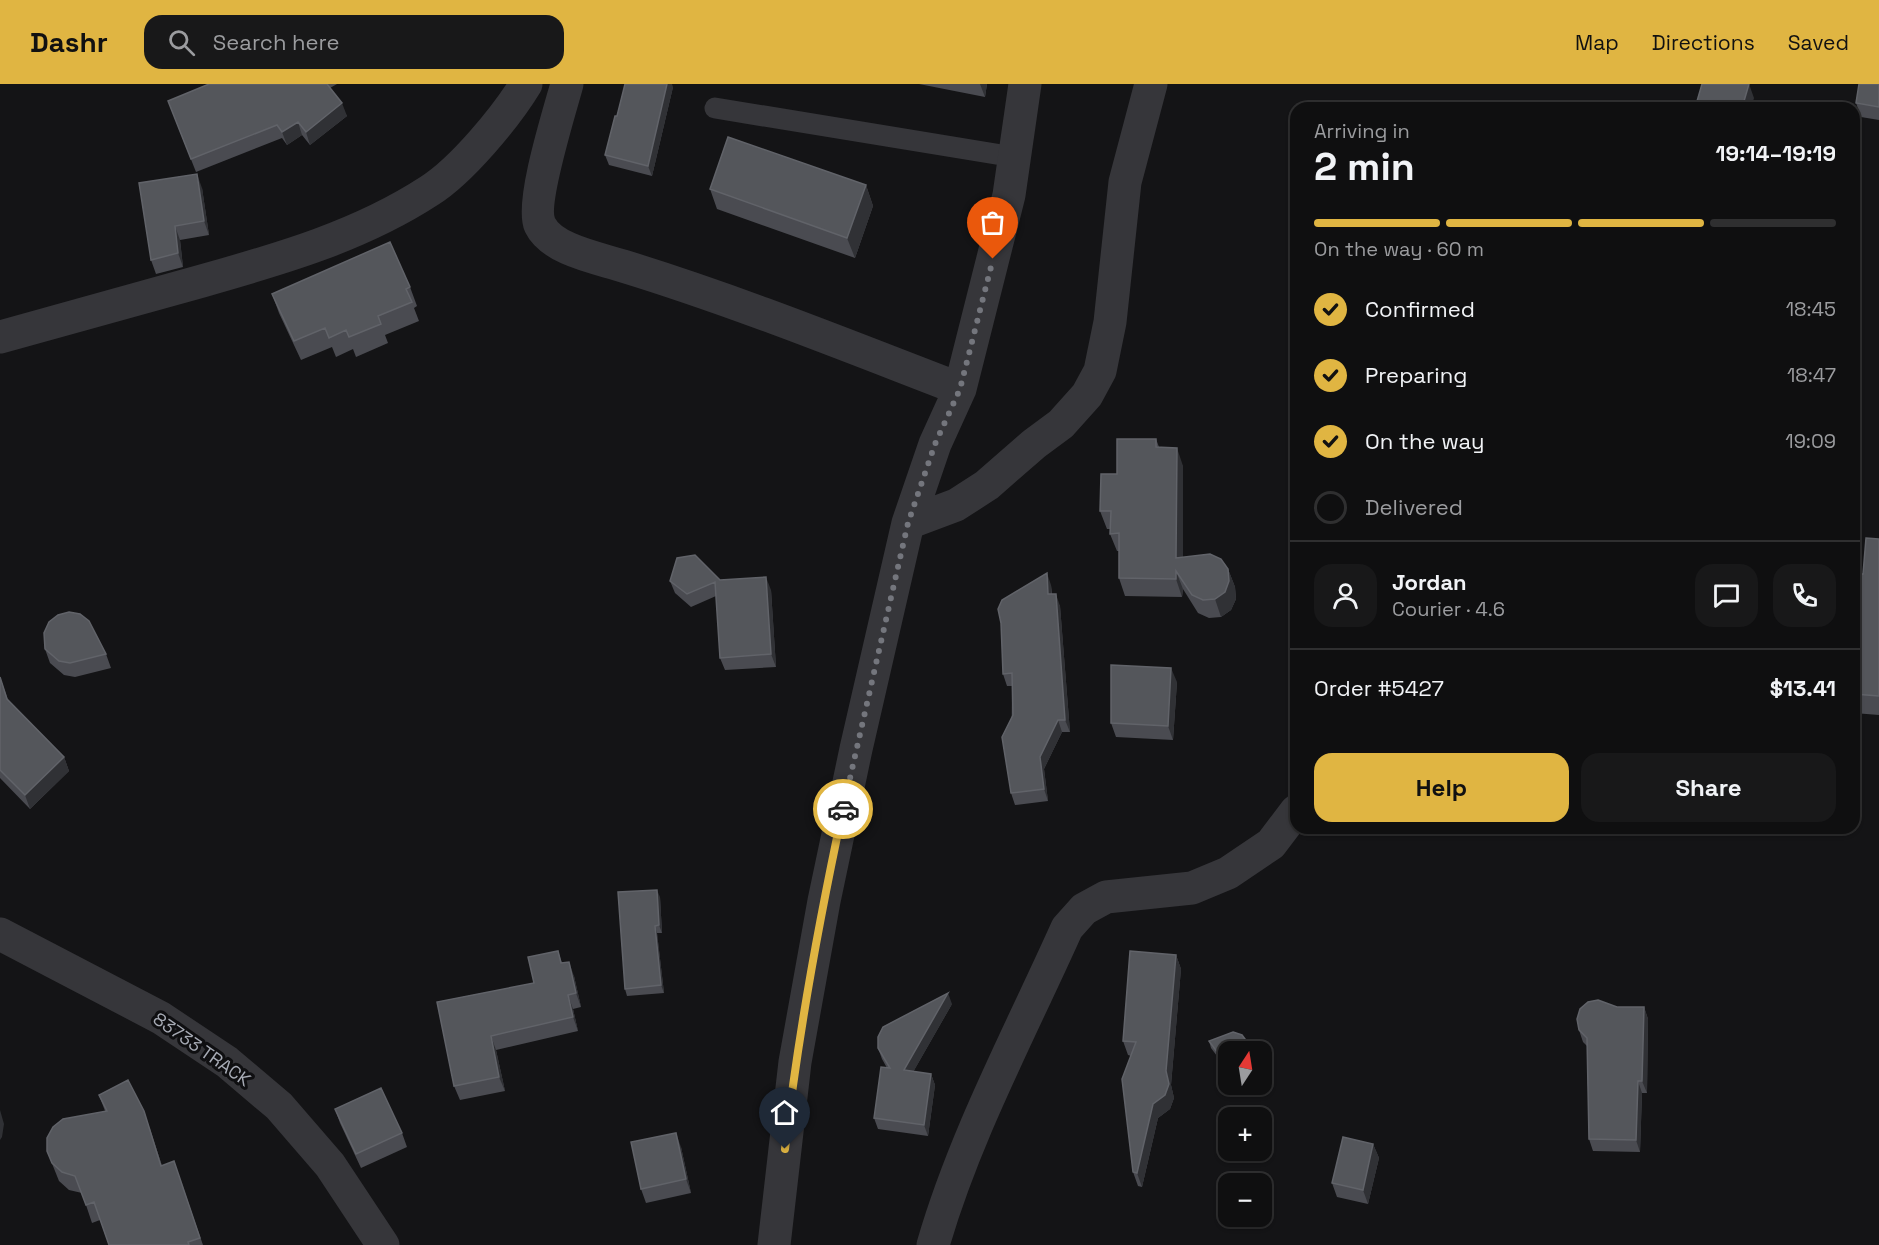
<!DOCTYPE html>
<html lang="en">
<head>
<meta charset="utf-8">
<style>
	body { margin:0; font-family:"Space Grotesk",sans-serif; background:#181819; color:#f1f3f6; height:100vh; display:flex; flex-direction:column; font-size:22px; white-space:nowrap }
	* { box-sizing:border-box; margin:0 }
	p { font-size:20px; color:#9b9c9f }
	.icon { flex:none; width:33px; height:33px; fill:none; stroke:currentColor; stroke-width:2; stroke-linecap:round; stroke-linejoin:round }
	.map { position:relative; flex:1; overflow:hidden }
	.drawer { position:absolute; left:1290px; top:18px; width:570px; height:732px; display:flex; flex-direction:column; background:#0f0f10; border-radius:18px; box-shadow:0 2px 4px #0004,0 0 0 2px #2f2f30 }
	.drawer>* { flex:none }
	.needle { width:39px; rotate:12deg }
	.buttons { position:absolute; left:1218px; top:957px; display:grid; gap:12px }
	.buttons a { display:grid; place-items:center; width:54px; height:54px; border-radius:12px; background:#0f0f10; box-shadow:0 2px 4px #0004,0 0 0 2px #2f2f30; font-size:30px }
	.pin { position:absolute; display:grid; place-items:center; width:51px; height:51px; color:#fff; margin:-62px -26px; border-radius:50% 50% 50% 0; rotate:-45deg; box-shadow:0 0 6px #0007 }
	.pin .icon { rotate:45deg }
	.courier { position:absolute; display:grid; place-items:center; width:60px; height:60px; margin:-30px; border:4px solid #e0b542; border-radius:50%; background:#fff; color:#222; box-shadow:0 2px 8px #0007 }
	.head em { font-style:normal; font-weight:800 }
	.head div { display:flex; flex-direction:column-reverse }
	.head { display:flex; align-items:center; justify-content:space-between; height:102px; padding:0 24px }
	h1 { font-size:39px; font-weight:800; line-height:45px }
	.bar { display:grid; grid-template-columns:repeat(4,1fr); gap:9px 6px; align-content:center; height:72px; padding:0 24px }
	.bar i { height:8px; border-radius:4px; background:#2f2f30 }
	.bar .selected { background:#e0b542 }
	.bar p { grid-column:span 4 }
	.line { display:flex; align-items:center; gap:15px; padding:0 24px; border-top:2px solid #2f2f30 }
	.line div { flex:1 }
	.round { display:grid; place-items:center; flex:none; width:63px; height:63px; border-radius:18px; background:#181819 }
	ol { padding:0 24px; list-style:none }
	li { display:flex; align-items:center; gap:18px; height:66px }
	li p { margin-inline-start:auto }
	li .icon { padding:6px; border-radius:50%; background:#e0b542; color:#111; stroke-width:4 }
	li:last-child { color:#9b9c9f }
	li i { width:33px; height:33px; border:3px solid #2f2f30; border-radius:50% }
	.cta { display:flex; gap:12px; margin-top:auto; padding:12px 24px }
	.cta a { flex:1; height:69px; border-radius:18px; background:#e0b542; color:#111; font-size:24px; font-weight:800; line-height:69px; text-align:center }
	.cta a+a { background:#181819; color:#f1f3f6 }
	header { display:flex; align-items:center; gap:36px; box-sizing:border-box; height:84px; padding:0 30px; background:#e0b542; color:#111 }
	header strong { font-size:28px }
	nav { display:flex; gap:33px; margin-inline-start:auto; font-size:21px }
	.search { width:420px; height:54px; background:#181819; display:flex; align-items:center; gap:15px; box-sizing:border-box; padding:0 21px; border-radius:18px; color:#9b9c9f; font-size:22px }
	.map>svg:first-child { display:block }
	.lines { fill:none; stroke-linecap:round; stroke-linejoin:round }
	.lane { stroke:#36363a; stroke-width:21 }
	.street { stroke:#36363a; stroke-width:33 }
	.wall { fill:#4a4b51 }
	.shaded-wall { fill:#303135 }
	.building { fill:#54565b; stroke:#616369; stroke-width:1.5 }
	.done { stroke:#74767d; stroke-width:6; stroke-dasharray:0 10.8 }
	.route { stroke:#e0b542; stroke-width:8 }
	.labels { text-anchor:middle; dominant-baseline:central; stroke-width:6; stroke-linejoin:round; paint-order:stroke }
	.street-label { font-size:18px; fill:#a7abb5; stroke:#0f0f11 }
</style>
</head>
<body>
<header>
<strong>Dashr</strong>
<div class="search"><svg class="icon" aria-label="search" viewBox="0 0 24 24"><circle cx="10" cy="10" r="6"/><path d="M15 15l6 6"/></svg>Search here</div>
<nav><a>Map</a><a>Directions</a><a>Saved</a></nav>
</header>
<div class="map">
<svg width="1879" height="1161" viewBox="0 0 1879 1161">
	<rect width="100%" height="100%" fill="#141416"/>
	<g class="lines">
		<!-- lane -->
		<path class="lane" d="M 715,24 L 1014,73"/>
		<!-- street -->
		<path class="street" d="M 567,0 C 560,26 530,120 540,141 C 552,166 598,174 623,182 C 737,217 848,262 960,305
			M 0,253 C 67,235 134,216 202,197 C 280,175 360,152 429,107 C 461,87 506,33 526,0
			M 908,439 L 956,421 L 987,401 L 1034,360 L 1061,340 L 1087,311 L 1100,287 L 1110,238 L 1125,98 L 1151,0
			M 0,850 L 161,934 L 227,978 L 279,1022 L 330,1081 L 383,1161
			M 774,1161 L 795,978 L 824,817 L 856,665 L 908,439 L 935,360 L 960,305 L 1009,111 L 1025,0
			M 933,1161 C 965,1051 1020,949 1067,844 L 1084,825 L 1106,813 L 1192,804 L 1228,789 L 1271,760 L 1296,727"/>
	</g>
	<!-- wall -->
	<path class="wall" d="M 209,0 L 337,0 L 330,4 L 347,32 L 310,61 L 302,51 L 287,61 L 282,54 L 196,88 L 173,30 Z
		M 919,0 L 987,0 L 985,13 Z
		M 1879,0 L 1879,36 L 1861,33 L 1856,19 Z
		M 673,3 L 652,92 L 609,81 L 605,71 L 617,32 Z
		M 866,101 L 873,122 L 855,174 L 717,125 L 710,105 Z
		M 202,104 L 209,151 L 180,156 L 183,183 L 156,190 L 151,176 Z
		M 410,203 L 417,222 L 414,224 L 419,237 L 385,251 L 388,259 L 356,273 L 353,265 L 336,273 L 332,263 L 301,276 L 279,229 L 272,210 Z
		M 1156,355 L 1159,363 L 1183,382 L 1183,473 L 1228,485 L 1235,503 L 1236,515 L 1231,526 L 1221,533 L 1209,534 L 1198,529 L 1183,505 L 1182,513 L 1125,512 L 1119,494 L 1119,467 L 1117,467 L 1110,450 L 1110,445 L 1107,445 L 1100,427 L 1117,390 Z
		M 1879,455 L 1879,631 L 1854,629 L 1854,490 L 1863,490 Z
		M 720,496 L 771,506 L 776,583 L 725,586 L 720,574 L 716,512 L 691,523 L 675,509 L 670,497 Z
		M 1051,501 L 1052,510 L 1060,522 L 1070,648 L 1062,648 L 1044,685 L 1048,717 L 1015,721 L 1011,709 L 1012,602 L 1007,602 L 1003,590 Z
		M 45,565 L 106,570 L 111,584 L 75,593 L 64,591 L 50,579 Z
		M 0,593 L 8,616 L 64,673 L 69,687 L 30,725 L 0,694 Z
		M 1177,598 L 1173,656 L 1116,653 L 1111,639 Z
		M 660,813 L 662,849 L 657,849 L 664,909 L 627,912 L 625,905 Z
		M 558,867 L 562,879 L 574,892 L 581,923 L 573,925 L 578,947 L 496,966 L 505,1007 L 460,1016 L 454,1002 L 437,918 L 534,899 Z
		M 1176,871 L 1181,885 L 1171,1001 L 1174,1014 L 1170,1025 L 1158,1034 L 1142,1103 L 1138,1102 L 1133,1088 L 1131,972 L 1128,971 L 1123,957 Z
		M 952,920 L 913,988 L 931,990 L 935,1001 L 928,1052 L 878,1045 L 874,1034 L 887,984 L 882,975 L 878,964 Z
		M 1617,923 L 1644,923 L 1648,935 L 1647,1009 L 1642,1009 L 1640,1068 L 1593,1067 L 1589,1055 L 1587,962 L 1583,958 L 1579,946 Z
		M 1209,957 L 1248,959 L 1250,966 L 1228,968 L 1228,985 L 1226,984 L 1211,964 Z
		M 99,1011 L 150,1045 L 162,1082 L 174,1077 L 203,1161 L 109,1161 L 100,1136 L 92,1139 L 82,1109 L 69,1106 L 59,1097 L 47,1067 L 105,1027 Z
		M 335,1025 L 402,1049 L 407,1063 L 361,1084 L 340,1039 Z
		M 1373,1060 L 1379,1074 L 1368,1120 L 1337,1113 L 1332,1099 Z
		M 681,1063 L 691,1109 L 646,1119 L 641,1105 Z"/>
	<!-- shaded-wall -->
	<path class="shaded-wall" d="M 667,0 L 672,0 L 673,3 L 652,92 L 648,82 Z
		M 980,0 L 987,0 L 985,13 Z
		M 1749,0 L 1754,14 L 1751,24 L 1742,24 Z
		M 342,19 L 347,32 L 310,61 L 306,48 Z
		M 298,38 L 302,51 L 287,61 L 282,48 Z
		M 197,90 L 202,104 L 209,151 L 204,137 Z
		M 866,101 L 873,122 L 855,174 L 847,154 Z
		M 175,142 L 180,156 L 183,183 L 178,169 Z
		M 1177,364 L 1183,382 L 1183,492 L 1176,474 Z
		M 1228,485 L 1235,503 L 1236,515 L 1231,526 L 1221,533 L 1215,515 Z
		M 1176,487 L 1183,505 L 1182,513 L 1176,495 Z
		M 1047,489 L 1051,501 L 1052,522 L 1048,510 Z
		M 766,493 L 771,506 L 776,583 L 771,570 Z
		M 1056,510 L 1060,522 L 1070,648 L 1065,636 Z
		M 1171,584 L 1177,598 L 1173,656 L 1168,642 Z
		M 1058,636 L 1062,648 L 1044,685 L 1048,717 L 1044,705 L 1040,673 Z
		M 64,673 L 69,687 L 30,725 L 25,711 Z
		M 657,806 L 660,813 L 662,849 L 659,841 Z
		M 655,842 L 657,849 L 664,909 L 661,901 Z
		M 1176,871 L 1181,885 L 1171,1001 L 1174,1014 L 1170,1025 L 1158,1034 L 1142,1103 L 1137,1089 L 1153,1020 L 1166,987 Z
		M 569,878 L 574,892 L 581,923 L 576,909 Z
		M 948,909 L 952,920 L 908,997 L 904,986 Z
		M 568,911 L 573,925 L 578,947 L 573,933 Z
		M 1644,923 L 1648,935 L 1647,1009 L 1642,997 Z
		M 491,952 L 496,966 L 505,1007 L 499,993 Z
		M 931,990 L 935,1001 L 928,1052 L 924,1041 Z
		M 1638,997 L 1642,1009 L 1640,1068 L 1636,1056 Z
		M 0,1026 L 4,1040 L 2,1053 L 0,1056 Z
		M 144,1027 L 150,1045 L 168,1100 L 161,1082 Z
		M 676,1049 L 681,1063 L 691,1109 L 686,1095 Z
		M 1373,1060 L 1379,1074 L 1368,1120 L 1363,1106 Z"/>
	<!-- building -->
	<path class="building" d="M 209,0 L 327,0 L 342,19 L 306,48 L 298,38 L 282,48 L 277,41 L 191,75 L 168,17 Z
		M 625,0 L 667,0 L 648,82 L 605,71 L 615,32 L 617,32 Z
		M 1702,0 L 1749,0 L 1742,24 L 1695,24 Z
		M 1859,0 L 1879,0 L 1879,23 L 1856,19 Z
		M 728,53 L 866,101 L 847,154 L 710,105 Z
		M 197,90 L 204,137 L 175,142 L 178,169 L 151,176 L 139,99 Z
		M 390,158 L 410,203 L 406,205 L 412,218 L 378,232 L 381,240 L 349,253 L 346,246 L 329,254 L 325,244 L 294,257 L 272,210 Z
		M 1117,355 L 1156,355 L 1156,363 L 1177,364 L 1176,474 L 1210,470 L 1221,475 L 1228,485 L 1229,497 L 1225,508 L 1215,515 L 1203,516 L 1192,511 L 1176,487 L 1176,495 L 1119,494 L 1119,449 L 1110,450 L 1111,427 L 1100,427 L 1101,390 L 1117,390 Z
		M 1866,454 L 1879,455 L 1879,612 L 1854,610 L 1854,490 L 1863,490 Z
		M 695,471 L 720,496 L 766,493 L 771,570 L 720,574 L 715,498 L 687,510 L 670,497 L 677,474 Z
		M 1047,489 L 1048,510 L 1056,510 L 1065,636 L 1058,636 L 1040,673 L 1044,705 L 1011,709 L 1002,653 L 1013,631 L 1012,589 L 1003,590 L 1001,539 L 998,525 L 1002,516 Z
		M 69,528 L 80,530 L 89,537 L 106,570 L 70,579 L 59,577 L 45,565 L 44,549 L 49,538 L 58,531 Z
		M 1111,581 L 1171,584 L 1168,642 L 1111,639 Z
		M 0,593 L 7,615 L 64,673 L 25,711 L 0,686 Z
		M 657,806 L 659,841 L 655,842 L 661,901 L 625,905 L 618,808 Z
		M 558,867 L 561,879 L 569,878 L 576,909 L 568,911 L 573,933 L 491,952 L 499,993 L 454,1002 L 437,918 L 534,899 L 528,873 Z
		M 1130,867 L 1176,871 L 1166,987 L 1169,1000 L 1165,1011 L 1153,1020 L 1137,1089 L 1133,1088 L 1122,995 L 1136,958 L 1123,957 Z
		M 948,909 L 904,986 L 931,990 L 924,1041 L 874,1034 L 881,983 L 890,984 L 878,964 L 878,953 L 883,943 Z
		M 1598,916 L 1617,923 L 1644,923 L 1642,997 L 1638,997 L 1636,1056 L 1589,1055 L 1587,954 L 1579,946 L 1577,935 L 1580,925 L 1588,918 Z
		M 1233,948 L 1242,951 L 1248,959 L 1248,968 L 1228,968 L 1228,978 L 1223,976 L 1209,957 Z
		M 128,996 L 144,1027 L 161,1082 L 174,1077 L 200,1154 L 188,1158 L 189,1161 L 109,1161 L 94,1118 L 86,1121 L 75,1092 L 62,1088 L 52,1079 L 47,1067 L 47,1054 L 53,1043 L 63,1035 L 107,1027 L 99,1011 Z
		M 381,1004 L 402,1049 L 356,1070 L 335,1025 Z
		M 676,1049 L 686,1095 L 641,1105 L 631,1058 Z
		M 1343,1053 L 1373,1060 L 1363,1106 L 1332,1099 Z"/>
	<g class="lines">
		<!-- done -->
		<path class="done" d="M 843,725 L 908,439 L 935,360 L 960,305 L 993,175"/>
		<!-- route -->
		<path class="route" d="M 785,1065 C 798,950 819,837 843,725"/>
	</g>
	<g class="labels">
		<!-- street labels -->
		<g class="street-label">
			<text transform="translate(202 965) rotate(35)">83733 TRACK</text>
		</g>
	</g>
</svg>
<div class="buttons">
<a><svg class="needle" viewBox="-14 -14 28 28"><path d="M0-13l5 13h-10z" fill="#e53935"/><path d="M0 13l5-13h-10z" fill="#9b9c9f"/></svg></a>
<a>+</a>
<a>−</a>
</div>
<div class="pin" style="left:993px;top:175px;background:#ea580c"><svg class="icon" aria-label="bag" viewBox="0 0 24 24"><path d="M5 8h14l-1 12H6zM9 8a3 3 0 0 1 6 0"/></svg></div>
<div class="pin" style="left:785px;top:1065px;background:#1f2937"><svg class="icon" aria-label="home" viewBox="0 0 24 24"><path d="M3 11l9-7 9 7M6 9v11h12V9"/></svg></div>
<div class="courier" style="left:843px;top:725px"><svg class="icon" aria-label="car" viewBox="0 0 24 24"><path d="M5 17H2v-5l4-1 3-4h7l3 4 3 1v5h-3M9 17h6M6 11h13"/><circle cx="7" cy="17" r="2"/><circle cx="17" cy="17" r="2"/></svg></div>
<section class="drawer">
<div class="head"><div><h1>2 min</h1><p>Arriving in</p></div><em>19:14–19:19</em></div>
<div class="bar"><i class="selected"></i><i class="selected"></i><i class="selected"></i><i></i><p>On the way · 60 m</p></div>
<ol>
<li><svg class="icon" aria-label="check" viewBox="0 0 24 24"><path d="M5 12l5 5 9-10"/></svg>Confirmed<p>18:45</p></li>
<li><svg class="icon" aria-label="check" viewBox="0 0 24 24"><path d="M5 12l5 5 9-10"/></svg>Preparing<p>18:47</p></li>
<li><svg class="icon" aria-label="check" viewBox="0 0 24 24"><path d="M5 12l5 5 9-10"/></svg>On the way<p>19:09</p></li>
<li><i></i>Delivered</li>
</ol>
<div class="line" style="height:108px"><a class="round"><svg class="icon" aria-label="person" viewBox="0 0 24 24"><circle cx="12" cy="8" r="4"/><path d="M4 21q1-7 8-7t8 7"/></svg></a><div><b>Jordan</b><p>Courier · 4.6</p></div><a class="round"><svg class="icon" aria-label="chat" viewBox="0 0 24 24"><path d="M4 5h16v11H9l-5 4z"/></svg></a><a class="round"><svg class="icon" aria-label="phone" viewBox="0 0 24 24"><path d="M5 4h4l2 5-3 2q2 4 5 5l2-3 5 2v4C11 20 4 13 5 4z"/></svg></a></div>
<div class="line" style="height:78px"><div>Order #5427</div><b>$13.41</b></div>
<div class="cta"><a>Help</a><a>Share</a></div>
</section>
</div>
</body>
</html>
